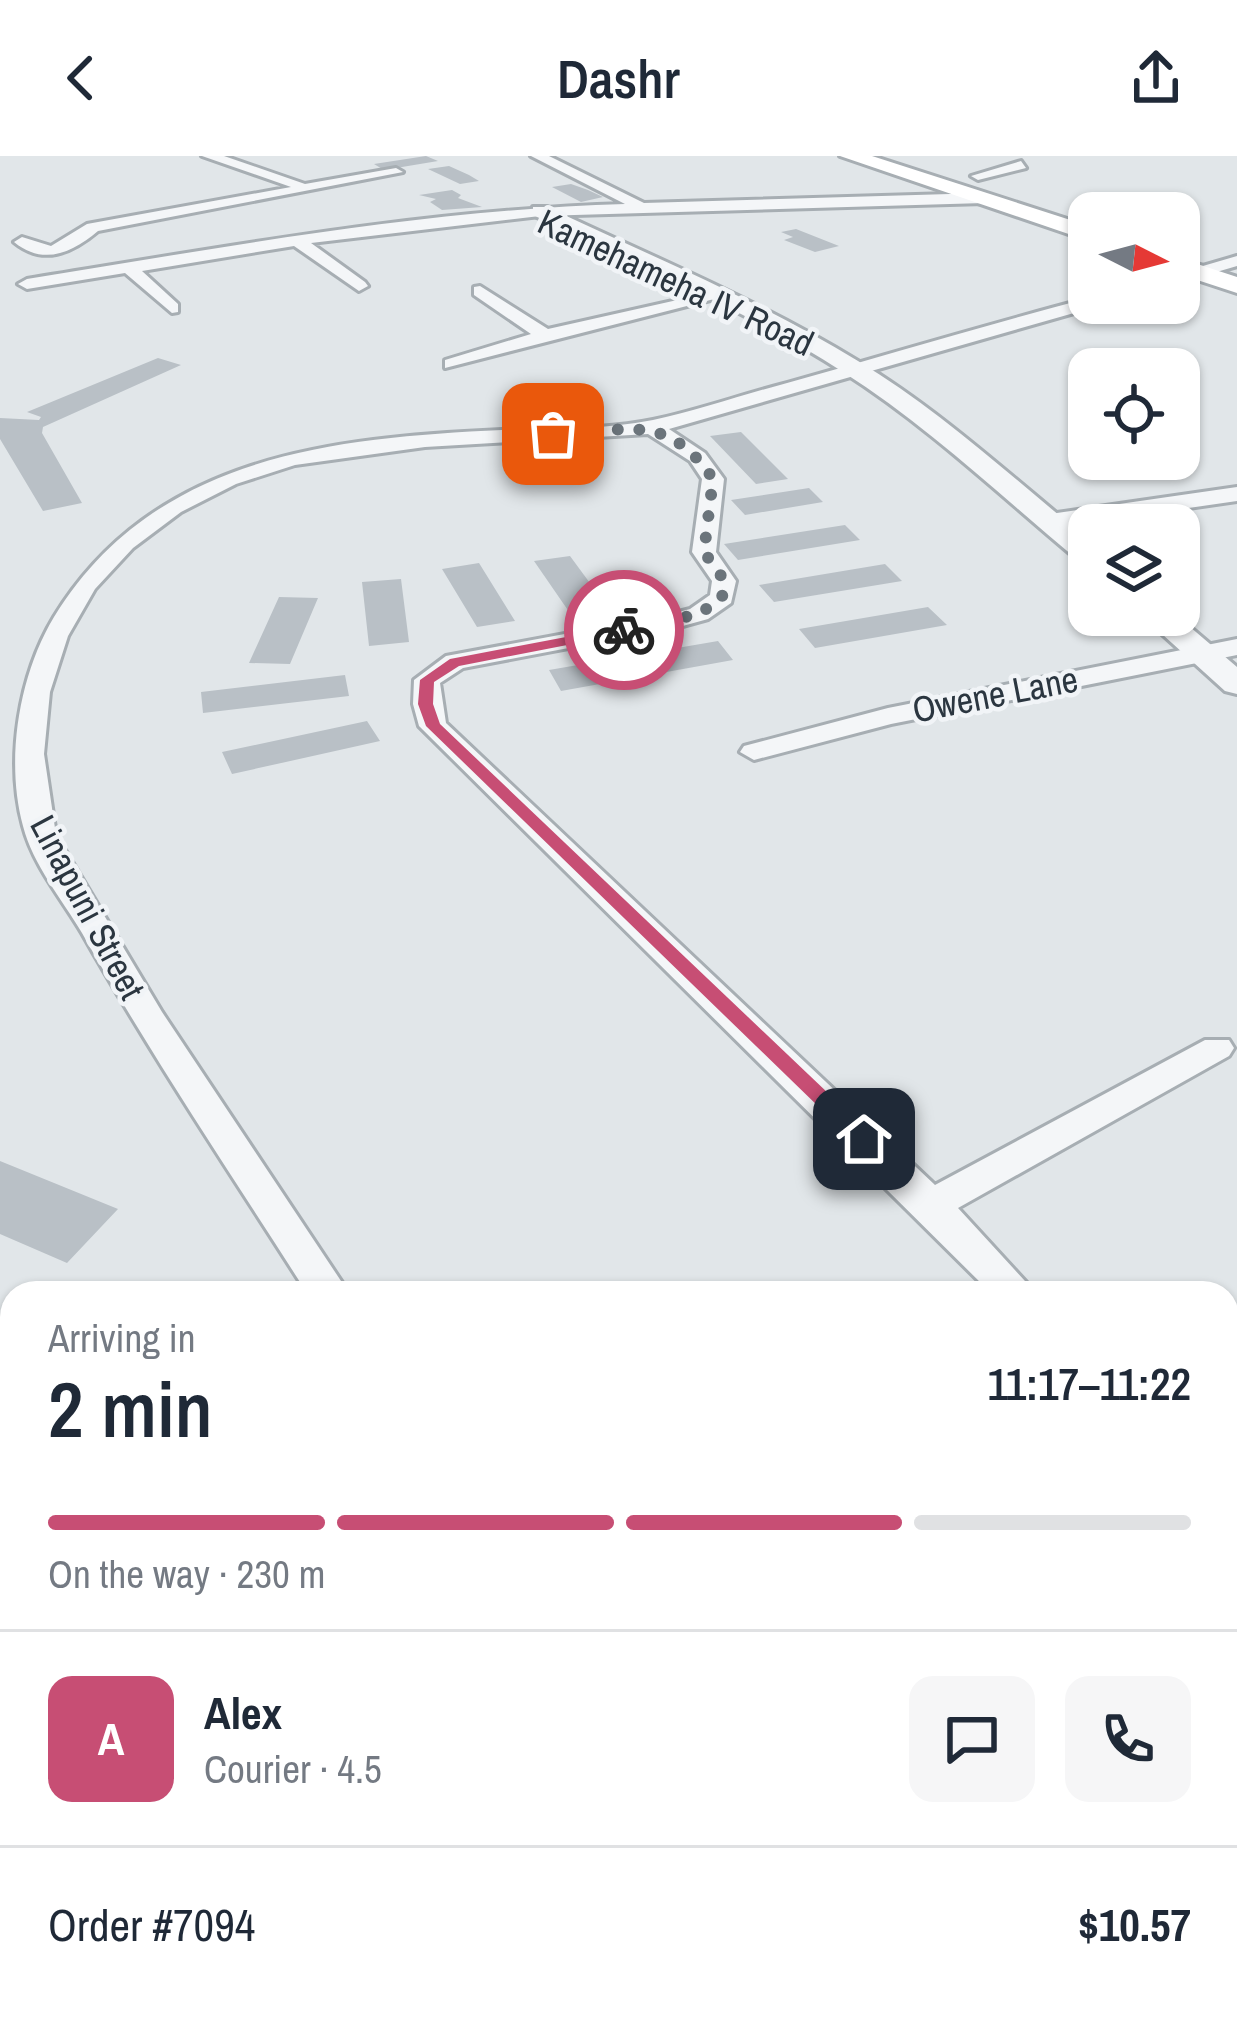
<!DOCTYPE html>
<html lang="en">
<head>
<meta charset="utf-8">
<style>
	body { margin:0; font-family:"Archivo Narrow",sans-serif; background:#f6f6f7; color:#1f2937; height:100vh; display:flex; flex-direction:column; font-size:45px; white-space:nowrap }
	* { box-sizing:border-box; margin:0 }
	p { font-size:39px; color:#747a83 }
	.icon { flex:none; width:66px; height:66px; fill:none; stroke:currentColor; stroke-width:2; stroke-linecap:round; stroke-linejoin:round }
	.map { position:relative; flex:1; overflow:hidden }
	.sheet { position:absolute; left:0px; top:1125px; width:1239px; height:747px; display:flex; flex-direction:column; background:#fff; border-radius:36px 36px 0 0; box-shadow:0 3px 9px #0004 }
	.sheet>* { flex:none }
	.needle { width:78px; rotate:96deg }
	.buttons { position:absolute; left:1068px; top:36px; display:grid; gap:24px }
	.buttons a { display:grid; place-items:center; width:132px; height:132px; border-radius:24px; background:#fff; box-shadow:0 3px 9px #0004; font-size:60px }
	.pin { position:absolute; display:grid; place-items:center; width:102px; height:102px; color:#fff; margin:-51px; border-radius:24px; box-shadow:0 6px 18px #0006 }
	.courier { position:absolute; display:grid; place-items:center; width:120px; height:120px; margin:-60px; border:9px solid #c74e74; border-radius:50%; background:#fff; color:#222; box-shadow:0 3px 15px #0007 }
	.headline em { font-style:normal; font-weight:600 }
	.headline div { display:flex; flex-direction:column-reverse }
	.headline { display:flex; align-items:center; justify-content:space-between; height:204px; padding:0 48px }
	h1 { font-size:78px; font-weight:600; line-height:90px }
	.bar { display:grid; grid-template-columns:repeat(4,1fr); gap:18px 12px; align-content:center; height:144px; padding:0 48px }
	.bar i { height:15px; border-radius:9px; background:#e0e1e3 }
	.bar .on { background:#c74e74 }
	.bar p { grid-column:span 4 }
	.line { display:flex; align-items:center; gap:30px; padding:0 48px; border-top:3px solid #e0e1e3 }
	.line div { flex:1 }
	.round { display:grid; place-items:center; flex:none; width:126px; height:126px; border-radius:24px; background:#f6f6f7 }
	header { display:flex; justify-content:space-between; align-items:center; height:156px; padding:0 48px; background:#fff; font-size:54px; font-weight:600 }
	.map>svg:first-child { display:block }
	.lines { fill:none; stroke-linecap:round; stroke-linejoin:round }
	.stream { stroke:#9fb9c7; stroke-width:16 }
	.building { fill:#b9c0c6 }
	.minor-casing { stroke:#a7aeb3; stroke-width:6 }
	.tertiary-casing { stroke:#a7aeb3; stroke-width:6 }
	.secondary-casing { stroke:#a7aeb3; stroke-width:6 }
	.minor { fill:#f4f6f8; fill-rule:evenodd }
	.tertiary { fill:#f4f6f8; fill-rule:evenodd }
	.secondary { fill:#fff; fill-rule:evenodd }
	.route { fill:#c74e74 }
	.done { stroke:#6b747b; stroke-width:12; stroke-dasharray:0 21.6 }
	.labels { text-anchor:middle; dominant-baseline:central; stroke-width:9; stroke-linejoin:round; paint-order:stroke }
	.far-street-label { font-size:36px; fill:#2b3640; stroke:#f1f4f7 }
</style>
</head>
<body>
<header><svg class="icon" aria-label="back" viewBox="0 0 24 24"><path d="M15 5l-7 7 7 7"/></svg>Dashr<svg class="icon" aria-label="share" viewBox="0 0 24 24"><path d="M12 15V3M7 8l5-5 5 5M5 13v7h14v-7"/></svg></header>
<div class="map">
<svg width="1237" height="1870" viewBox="0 0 1237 1870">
	<rect width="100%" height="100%" fill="#e1e6e9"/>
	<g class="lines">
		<!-- stream -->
		<path class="stream" d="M 0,1706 L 12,1733
			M 66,1860 L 70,1870"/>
	</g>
	<!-- building -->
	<path class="building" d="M 426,0 L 438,5 L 384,14 L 374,8 Z
		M 449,10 L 469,19 L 479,25 L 460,28 L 428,13 Z
		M 571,28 L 588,34 L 603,41 L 581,46 L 552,31 Z
		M 452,34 L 461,39 L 458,42 L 482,51 L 442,54 L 430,46 L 436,43 L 419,39 Z
		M 796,73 L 839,90 L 815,96 L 784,84 L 793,81 L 781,76 Z
		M 158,202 L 181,209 L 43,271 L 42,277 L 82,347 L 43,355 L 0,283 L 0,262 L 39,264 L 41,261 L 27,256 Z
		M 741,276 L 788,323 L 756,328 L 710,280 Z
		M 809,332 L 823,346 L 745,359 L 731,344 Z
		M 845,369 L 860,384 L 738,404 L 724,388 Z
		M 570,400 L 612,457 L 574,463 L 534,405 Z
		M 479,407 L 515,465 L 477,471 L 442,413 Z
		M 885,408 L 902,425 L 774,446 L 759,429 Z
		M 401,423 L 409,486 L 369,490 L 362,426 Z
		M 279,441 L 318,442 L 290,508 L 249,507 Z
		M 928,451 L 947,469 L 815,492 L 799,473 Z
		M 718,485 L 733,504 L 561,535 L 549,514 Z
		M 345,519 L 349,540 L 203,557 L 201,536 Z
		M 367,565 L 380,585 L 232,618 L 222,596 Z
		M 0,1005 L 118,1053 L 67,1107 L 0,1078 Z"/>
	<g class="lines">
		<defs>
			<path id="minor" d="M 202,0 L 224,0 L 305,28 L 396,12 L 403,16 L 98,75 C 72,97 43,110 14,86 L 22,81 L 51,90 L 87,68 L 291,31 Z
				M 531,0 L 549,0 L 644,47 L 984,37 L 992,42 L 984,47 L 540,60 L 311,87 L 365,126 L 368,130 L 359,135 L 294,90 L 142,115 L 178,148 L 178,156 L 172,157 L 125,117 L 27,133 L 18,128 L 27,123 C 226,91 423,54 625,48 Z
				M 1021,5 L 1026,12 L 978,24 L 971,20 Z
				M 1237,100 L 1237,110 L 1179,127 L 1179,117 Z
				M 480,130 L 548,173 L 713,136 L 722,141 L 445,212 L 445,204 L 531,178 L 474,139 L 474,131 Z
				M 1089,142 L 1089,147 L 1098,147 L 1095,151 L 669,273 L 705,297 L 724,323 L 716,396 L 736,425 L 731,447 L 708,463 L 679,471 L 463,512 L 440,527 L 446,567 L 935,1029 L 1205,884 L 1229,884 L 1234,892 L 1229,900 L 958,1052 L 1036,1137 L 991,1137 L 419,570 L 413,548 L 414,524 L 446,500 L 667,459 L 690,453 L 710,439 L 712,425 L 692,396 L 702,323 L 690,305 L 648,278 L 425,291 L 295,309 L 236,328 L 181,356 L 133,392 L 95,433 L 68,480 L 50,536 L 44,598 L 56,679 L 162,856 L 349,1137 L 307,1137 C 231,1018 152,901 82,777 C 62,743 33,709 23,670 C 5,604 19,519 54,461 C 153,300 330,282 502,274 C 552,272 605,274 653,264 C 696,255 738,240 780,229 C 883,200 986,169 1089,142 Z
				M 1237,331 L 1237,345 L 1050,372 L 1039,365 L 1050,358 Z
				M 1237,483 L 1237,499 L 891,568 L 754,604 L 740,596 L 744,590 L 888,552 Z
				M 1227,1335 L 1237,1338 L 1237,1385 L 1227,1382 Z
				M 760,1860 L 821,1860 L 825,1870 L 764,1870 Z"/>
			<path id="tertiary" d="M 533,51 L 547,51 C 651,100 760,145 858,205 C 941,255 1014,323 1089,384 L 1089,408 L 1079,405 C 1002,341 928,270 843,216 C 747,154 636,109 533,59 Z
				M 1141,459 L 1176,459 L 1237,511 L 1237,538 L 1225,535 Z"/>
			<path id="secondary" d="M 840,0 L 872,0 L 1089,70 L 1089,85 Z
				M 1179,102 L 1237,121 L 1237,137 L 1179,118 Z
				M 1237,1754 L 1237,1841 L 1227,1845 L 1227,1758 Z
				M 1098,1860 L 1194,1860 L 1190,1870 L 1094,1870 Z"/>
		</defs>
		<!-- minor casing -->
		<use href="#minor" class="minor-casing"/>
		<!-- tertiary casing -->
		<use href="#tertiary" class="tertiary-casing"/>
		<!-- secondary casing -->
		<use href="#secondary" class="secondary-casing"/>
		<!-- minor -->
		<use href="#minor" class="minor"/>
		<!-- tertiary -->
		<use href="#tertiary" class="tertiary"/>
		<!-- secondary -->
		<use href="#secondary" class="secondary"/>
	</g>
	<!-- route -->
	<path class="route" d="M 624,470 L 629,477 L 459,510 L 434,526 L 433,548 L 440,568 L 871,978 L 871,988 L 857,988 L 426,570 L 418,548 L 420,524 L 450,503 Z"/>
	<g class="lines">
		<!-- done -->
		<path class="done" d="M 553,278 C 625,277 665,253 713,323 L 704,396 L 724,424 L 722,442 L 699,458 L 624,474"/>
	</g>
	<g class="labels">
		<!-- far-street labels -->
		<g class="far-street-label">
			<text transform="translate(676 126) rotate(25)">Kamehameha IV Road</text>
			<text transform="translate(995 538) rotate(-11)">Owene Lane</text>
			<text transform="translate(88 751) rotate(62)">Linapuni Street</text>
		</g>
	</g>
</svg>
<div class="buttons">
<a><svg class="needle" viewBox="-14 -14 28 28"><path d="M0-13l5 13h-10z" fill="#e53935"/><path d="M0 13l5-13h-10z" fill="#747a83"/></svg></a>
<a><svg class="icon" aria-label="locate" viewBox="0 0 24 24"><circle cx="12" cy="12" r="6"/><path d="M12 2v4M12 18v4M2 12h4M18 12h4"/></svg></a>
<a><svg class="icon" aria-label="layers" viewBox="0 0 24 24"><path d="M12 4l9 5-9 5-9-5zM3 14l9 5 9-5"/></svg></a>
</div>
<div class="pin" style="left:553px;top:278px;background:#ea580c"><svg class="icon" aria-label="bag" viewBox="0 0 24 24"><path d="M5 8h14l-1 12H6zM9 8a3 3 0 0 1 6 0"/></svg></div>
<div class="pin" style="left:864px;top:983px;background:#1f2937"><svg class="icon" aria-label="home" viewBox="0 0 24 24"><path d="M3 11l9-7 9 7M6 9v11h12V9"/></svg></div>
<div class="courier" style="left:624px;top:474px"><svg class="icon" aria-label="bike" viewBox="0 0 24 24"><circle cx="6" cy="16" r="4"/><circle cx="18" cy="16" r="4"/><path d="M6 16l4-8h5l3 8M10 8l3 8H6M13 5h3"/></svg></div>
<section class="sheet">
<div class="headline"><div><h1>2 min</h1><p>Arriving in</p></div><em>11:17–11:22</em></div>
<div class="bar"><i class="on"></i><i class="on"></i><i class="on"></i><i></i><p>On the way · 230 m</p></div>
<div class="line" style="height:216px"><b class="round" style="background:#c74e74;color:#fff">A</b><div><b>Alex</b><p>Courier · 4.5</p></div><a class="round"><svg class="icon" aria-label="chat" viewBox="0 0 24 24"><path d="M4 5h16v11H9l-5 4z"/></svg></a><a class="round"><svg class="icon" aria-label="phone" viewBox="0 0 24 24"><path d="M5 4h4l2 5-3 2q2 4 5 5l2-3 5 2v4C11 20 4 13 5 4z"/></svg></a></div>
<div class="line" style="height:156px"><div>Order #7094</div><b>$10.57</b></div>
</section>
</div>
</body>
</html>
